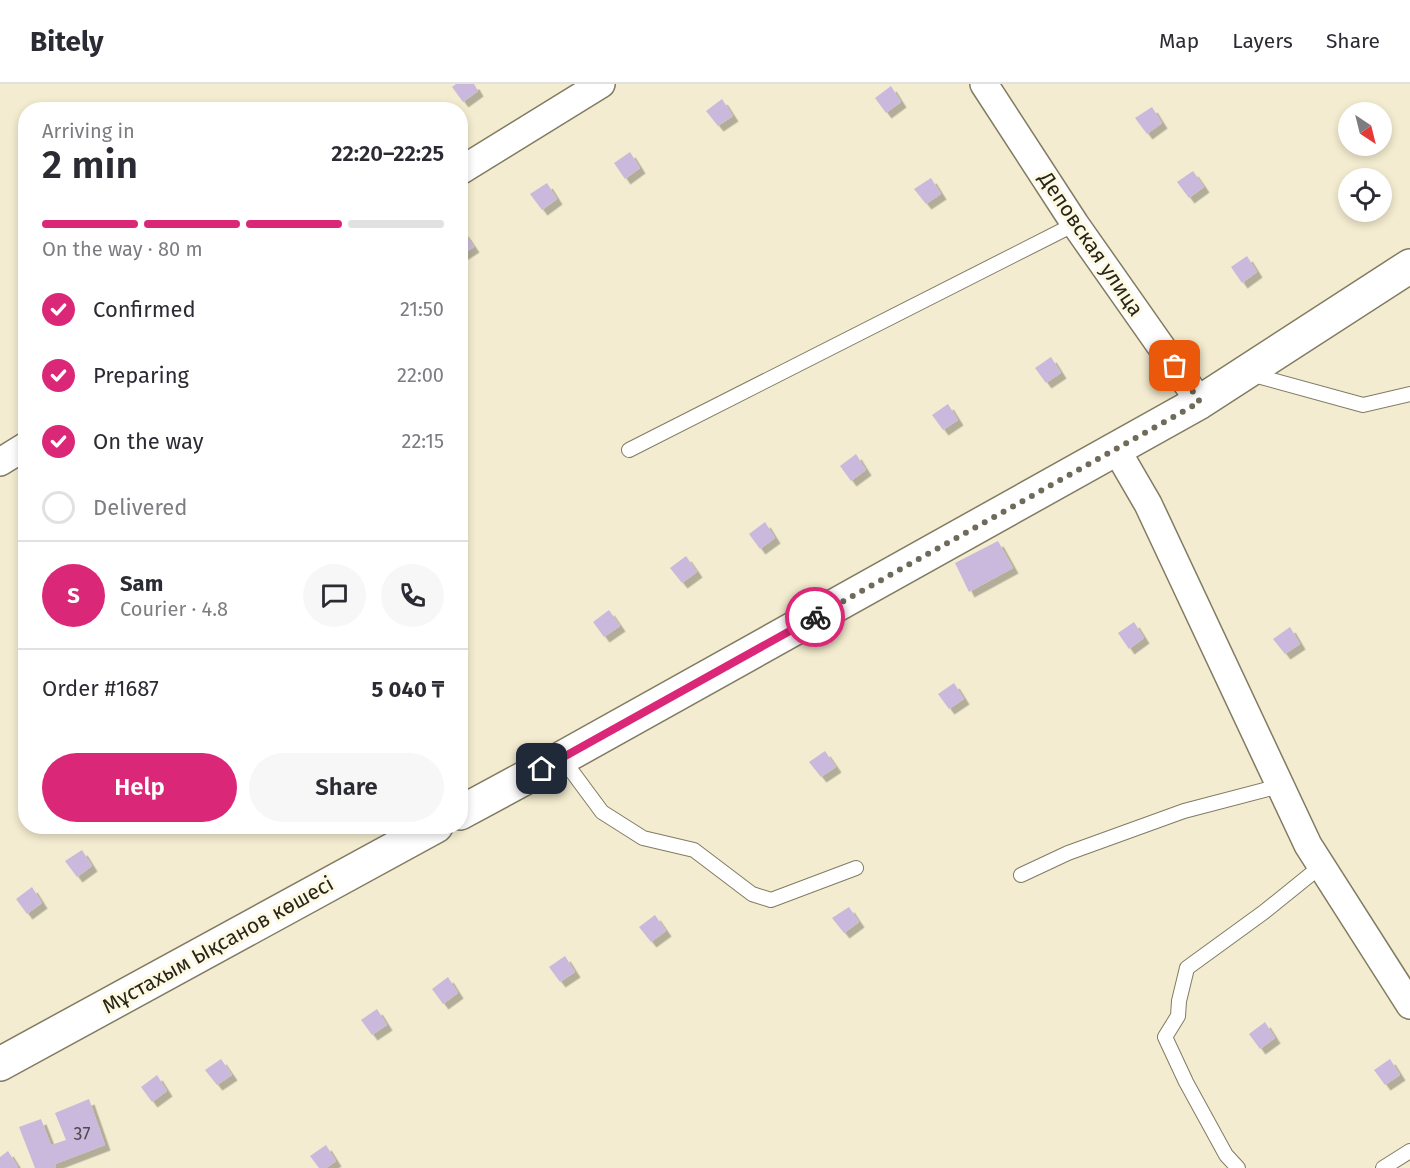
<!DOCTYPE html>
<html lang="en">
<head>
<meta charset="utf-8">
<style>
	body { margin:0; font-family:"Fira Sans",sans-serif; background:#f7f7f7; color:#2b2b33; height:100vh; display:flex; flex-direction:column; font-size:22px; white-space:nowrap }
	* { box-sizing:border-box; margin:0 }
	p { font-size:20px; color:#7c7c81 }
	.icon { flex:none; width:33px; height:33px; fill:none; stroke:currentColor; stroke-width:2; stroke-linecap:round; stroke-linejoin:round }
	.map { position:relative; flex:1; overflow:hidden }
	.panel { position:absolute; left:18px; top:18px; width:450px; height:732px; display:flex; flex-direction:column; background:#fff; border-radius:24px; box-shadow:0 3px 9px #0003 }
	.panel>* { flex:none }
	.needle { width:39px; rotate:145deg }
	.controls { position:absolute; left:1338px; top:18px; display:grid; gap:12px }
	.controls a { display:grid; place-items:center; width:54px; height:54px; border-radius:50%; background:#fff; box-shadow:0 3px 9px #0003; font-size:30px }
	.pin { position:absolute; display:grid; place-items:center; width:51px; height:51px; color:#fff; margin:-26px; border-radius:12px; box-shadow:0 3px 9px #0006 }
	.courier { position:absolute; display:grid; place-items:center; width:60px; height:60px; margin:-30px; border:4px solid #db2777; border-radius:50%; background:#fff; color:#222; box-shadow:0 2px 8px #0007 }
	.headline em { font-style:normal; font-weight:600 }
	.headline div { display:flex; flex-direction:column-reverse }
	.headline { display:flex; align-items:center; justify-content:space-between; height:102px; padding:0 24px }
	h1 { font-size:39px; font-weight:600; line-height:45px }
	.bar { display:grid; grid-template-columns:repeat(4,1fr); gap:9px 6px; align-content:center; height:72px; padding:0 24px }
	.bar i { height:8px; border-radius:4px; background:#e1e1e2 }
	.bar .selected { background:#db2777 }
	.bar p { grid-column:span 4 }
	.line { display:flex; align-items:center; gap:15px; padding:0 24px; border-top:2px solid #e1e1e2 }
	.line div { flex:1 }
	.round { display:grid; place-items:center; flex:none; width:63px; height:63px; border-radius:32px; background:#f7f7f7 }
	ol { padding:0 24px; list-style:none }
	li { display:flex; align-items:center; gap:18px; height:66px }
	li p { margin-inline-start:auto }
	li .icon { padding:6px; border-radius:50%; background:#db2777; color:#fff; stroke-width:4 }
	li:last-child { color:#7c7c81 }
	li i { width:33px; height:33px; border:3px solid #e1e1e2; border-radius:50% }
	.button { display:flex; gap:12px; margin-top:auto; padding:12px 24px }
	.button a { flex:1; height:69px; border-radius:36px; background:#db2777; color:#fff; font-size:24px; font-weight:600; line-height:69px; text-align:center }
	.button a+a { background:#f7f7f7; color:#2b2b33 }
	header { display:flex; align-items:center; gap:36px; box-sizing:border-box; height:84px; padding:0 30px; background:#fff; border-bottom:2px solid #e1e1e2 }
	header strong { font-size:28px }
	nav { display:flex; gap:33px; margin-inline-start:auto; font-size:21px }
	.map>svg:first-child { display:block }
	.building { fill:#cab9dc; filter:url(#shadow) }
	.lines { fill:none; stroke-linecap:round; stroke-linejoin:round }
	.service-casing { stroke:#817b62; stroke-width:16 }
	.minor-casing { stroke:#817b62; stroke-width:30 }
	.secondary-casing { stroke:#817b62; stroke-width:36 }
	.service { stroke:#fff; stroke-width:14 }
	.minor { stroke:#fff; stroke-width:27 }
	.secondary { stroke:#fff; stroke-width:33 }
	.done { stroke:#6f6b5a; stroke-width:6; stroke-dasharray:0 10.8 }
	.route { stroke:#db2777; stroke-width:8 }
	.labels { text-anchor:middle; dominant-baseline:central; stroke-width:6; stroke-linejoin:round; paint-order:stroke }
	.number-label { font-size:18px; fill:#504b4b }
	.street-label { font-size:21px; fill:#28261b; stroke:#fef9e3 }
</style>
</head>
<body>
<header>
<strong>Bitely</strong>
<nav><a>Map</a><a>Layers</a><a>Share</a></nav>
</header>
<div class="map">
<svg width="1410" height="1084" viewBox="0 0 1410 1084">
	<defs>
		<filter id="shadow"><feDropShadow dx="5.5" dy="5.5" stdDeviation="0" flood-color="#0004"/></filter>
	</defs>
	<rect width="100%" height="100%" fill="#f3ecd0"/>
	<!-- building -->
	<path class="building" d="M 456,0 L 474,0 L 478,7 L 463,18 L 452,3 Z
		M 891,2 L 901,18 L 886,29 L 875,14 Z
		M 722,15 L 733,32 L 718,42 L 706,27 Z
		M 1152,23 L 1162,39 L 1147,50 L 1135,34 Z
		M 630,68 L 640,84 L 625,95 L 614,79 Z
		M 1193,87 L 1204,103 L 1189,114 L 1177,98 Z
		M 931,94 L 941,110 L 926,120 L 914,105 Z
		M 547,99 L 557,115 L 542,126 L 530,110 Z
		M 463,147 L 474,163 L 460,172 L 460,149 Z
		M 1247,172 L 1257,188 L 1242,199 L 1231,183 Z
		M 1051,273 L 1061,289 L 1046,299 L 1035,284 Z
		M 948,320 L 958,336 L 943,346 L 932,331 Z
		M 856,370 L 866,386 L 851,397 L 840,382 Z
		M 765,438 L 775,454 L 760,465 L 749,450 Z
		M 998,457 L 1013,484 L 969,508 L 955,479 Z
		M 686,472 L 697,488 L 682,499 L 670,484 Z
		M 609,526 L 620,542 L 604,553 L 593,538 Z
		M 1134,538 L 1144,554 L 1129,565 L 1118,549 Z
		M 1290,543 L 1300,560 L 1285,570 L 1273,555 Z
		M 954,599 L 964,615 L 949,625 L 938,610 Z
		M 825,667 L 836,683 L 821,693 L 809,678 Z
		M 82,766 L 92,782 L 77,793 L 65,777 Z
		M 32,803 L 42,819 L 27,830 L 16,815 Z
		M 849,823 L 859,838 L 844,849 L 832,834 Z
		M 655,831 L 666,847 L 651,858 L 639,843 Z
		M 565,872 L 575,888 L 560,898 L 549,883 Z
		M 448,893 L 458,909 L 443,920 L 432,905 Z
		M 377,925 L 387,941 L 372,951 L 361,936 Z
		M 1265,938 L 1275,954 L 1260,965 L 1249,950 Z
		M 221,975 L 232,991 L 217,1001 L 205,986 Z
		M 1390,975 L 1400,991 L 1385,1001 L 1374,986 Z
		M 157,991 L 167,1007 L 152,1018 L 141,1003 Z
		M 89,1015 L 105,1061 L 55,1080 L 56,1084 L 35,1084 L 19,1043 L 41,1035 L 51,1061 L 66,1056 L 55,1029 Z
		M 326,1061 L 336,1077 L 326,1084 L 319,1084 L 310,1072 Z
		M 8,1067 L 18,1083 L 17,1084 L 0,1084 L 0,1073 Z"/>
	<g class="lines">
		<defs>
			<path id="service" d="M 1250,290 L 1363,321 L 1410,310
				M 629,366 L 1075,140
				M 562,674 L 602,728 L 643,754 L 694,766 L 752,810 L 771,816 L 856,784
				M 1021,791 L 1068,769 L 1184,727 L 1280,702
				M 1238,1084 L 1226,1071 L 1186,998 L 1165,953 L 1178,932 L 1179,917 L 1187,884 L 1264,828 L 1321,782
				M 1383,1084 L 1410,1067"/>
			<path id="minor" d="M 984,0 L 1075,140 L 1200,318
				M 460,87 L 601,0
				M 1116,365 L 1148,420 L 1308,761 L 1410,921
				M 0,378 L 26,362"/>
			<path id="secondary" d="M 460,729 L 562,674 L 1200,318 L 1410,182
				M 0,980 L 436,742"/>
		</defs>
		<!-- service casing -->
		<use href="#service" class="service-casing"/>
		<!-- minor casing -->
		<use href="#minor" class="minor-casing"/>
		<!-- secondary casing -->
		<use href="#secondary" class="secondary-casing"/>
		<!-- service -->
		<use href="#service" class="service"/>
		<!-- minor -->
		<use href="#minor" class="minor"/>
		<!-- secondary -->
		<use href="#secondary" class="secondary"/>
	</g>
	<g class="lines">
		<!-- done -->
		<path class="done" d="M 815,533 L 1200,318 L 1175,282"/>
		<!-- route -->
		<path class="route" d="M 542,685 L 815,533"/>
	</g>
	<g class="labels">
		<!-- number labels -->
		<g class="number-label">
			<text x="82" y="1050">37</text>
		</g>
		<!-- street labels -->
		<g class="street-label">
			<text transform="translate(1091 160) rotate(56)">Деповская улица</text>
			<text transform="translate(218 861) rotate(-29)">Мұстахым Ықсанов көшесі</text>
		</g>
	</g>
</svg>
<div class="controls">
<a><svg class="needle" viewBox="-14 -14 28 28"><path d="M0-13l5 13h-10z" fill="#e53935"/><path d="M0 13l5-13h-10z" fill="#7c7c81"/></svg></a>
<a><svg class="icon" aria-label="locate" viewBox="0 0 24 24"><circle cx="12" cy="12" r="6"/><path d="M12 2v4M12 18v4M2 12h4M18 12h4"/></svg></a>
</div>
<div class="pin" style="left:1175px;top:282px;background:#ea580c"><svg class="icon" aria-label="bag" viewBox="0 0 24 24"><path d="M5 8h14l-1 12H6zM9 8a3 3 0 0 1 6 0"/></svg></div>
<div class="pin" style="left:542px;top:685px;background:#1f2937"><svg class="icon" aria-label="home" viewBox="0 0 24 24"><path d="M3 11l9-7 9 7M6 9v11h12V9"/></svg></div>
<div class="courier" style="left:815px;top:533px"><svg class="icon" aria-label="bike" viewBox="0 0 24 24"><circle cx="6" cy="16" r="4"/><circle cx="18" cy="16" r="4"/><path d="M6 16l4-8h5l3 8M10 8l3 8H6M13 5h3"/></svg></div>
<section class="panel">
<div class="headline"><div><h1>2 min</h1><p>Arriving in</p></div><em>22:20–22:25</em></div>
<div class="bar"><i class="selected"></i><i class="selected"></i><i class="selected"></i><i></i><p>On the way · 80 m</p></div>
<ol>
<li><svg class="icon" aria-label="check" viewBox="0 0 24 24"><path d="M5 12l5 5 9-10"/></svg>Confirmed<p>21:50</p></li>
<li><svg class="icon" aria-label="check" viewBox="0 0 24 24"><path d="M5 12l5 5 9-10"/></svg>Preparing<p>22:00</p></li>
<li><svg class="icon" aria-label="check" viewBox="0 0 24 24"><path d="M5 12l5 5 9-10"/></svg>On the way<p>22:15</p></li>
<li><i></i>Delivered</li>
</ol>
<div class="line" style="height:108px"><b class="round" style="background:#db2777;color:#fff">S</b><div><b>Sam</b><p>Courier · 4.8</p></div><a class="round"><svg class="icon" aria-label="chat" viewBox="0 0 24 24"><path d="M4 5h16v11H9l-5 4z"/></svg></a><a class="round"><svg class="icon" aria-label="phone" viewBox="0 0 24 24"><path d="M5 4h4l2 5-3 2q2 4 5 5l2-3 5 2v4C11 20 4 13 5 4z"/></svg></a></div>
<div class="line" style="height:78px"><div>Order #1687</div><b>5 040 ₸</b></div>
<div class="button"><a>Help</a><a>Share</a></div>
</section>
</div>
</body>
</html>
